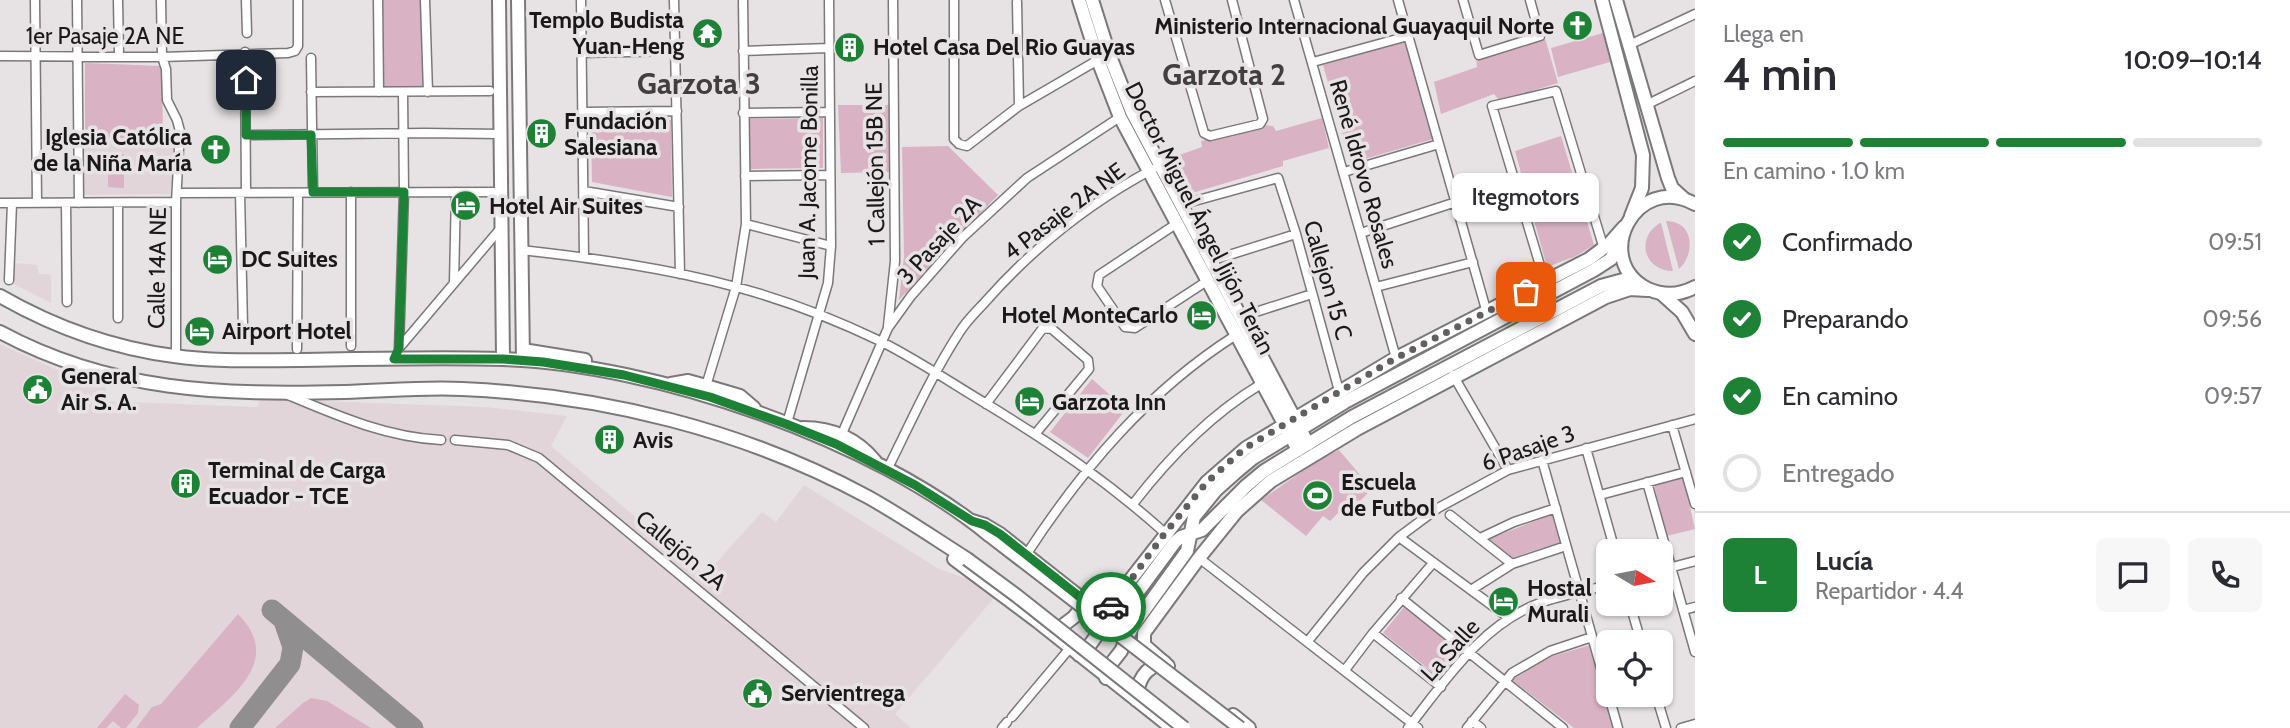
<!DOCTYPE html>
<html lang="es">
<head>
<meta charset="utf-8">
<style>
	body { margin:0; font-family:Cabin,sans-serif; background:#f7f7f7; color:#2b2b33; height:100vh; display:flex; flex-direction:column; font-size:26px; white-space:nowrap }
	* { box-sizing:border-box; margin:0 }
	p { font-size:23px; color:#7c7c81 }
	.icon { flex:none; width:38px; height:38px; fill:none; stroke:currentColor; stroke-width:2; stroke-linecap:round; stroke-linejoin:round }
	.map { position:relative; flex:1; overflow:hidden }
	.sheet { display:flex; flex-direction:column; background:#fff; width:595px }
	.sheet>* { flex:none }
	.needle { width:46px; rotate:100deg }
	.tools { position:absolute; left:1596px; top:539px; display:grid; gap:14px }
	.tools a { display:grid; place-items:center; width:77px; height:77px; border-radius:10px; background:#fff; box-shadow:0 2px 5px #0004; font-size:35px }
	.pin { position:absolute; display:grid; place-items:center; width:60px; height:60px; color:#fff; margin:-30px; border-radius:14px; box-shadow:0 4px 10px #0006 }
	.courier { position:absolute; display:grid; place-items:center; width:70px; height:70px; margin:-35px; border:5px solid #1e8236; border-radius:50%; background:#fff; color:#222; box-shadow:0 2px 9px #0007 }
	.bubble { position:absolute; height:49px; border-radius:10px; background:#fff; box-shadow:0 2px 5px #0004; font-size:23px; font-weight:600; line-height:49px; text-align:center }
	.head em { font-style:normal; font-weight:600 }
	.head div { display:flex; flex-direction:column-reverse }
	.head { display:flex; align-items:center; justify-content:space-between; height:119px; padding:0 28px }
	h1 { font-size:46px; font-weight:600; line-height:52px }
	.bar { display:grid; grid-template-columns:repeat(4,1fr); gap:10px 7px; align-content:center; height:84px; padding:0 28px }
	.bar i { height:9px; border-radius:5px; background:#e1e1e2 }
	.bar .on { background:#1e8236 }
	.bar p { grid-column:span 4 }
	.line { display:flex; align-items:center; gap:18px; padding:0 28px; border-top:2px solid #e1e1e2 }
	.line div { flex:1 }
	.round { display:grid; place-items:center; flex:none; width:74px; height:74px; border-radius:10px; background:#f7f7f7 }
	ol { padding:0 28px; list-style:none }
	li { display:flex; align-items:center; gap:21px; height:77px }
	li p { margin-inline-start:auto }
	li .icon { padding:7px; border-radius:50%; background:#1e8236; color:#fff; stroke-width:4 }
	li:last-child { color:#7c7c81 }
	li i { width:38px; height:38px; border:4px solid #e1e1e2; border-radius:50% }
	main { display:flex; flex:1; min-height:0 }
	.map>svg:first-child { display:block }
	.built { fill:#e2d5da }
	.green { fill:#d9b3c3 }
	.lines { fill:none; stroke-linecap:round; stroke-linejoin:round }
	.taxiway { stroke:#918e8f; stroke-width:21 }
	.street-casing { stroke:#7c787a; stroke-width:11 }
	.secondary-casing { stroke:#7c787a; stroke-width:16 }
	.primary-casing { stroke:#7c787a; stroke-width:16 }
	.street { stroke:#fff; stroke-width:8 }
	.secondary { stroke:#fff; stroke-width:12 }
	.primary { stroke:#fff; stroke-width:12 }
	.primary-bridge-casing { stroke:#7c787a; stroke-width:16; stroke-linecap:butt }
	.primary-bridge { stroke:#fff; stroke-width:12 }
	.done { stroke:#625f60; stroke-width:7; stroke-dasharray:0 12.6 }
	.route { stroke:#1e8236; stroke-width:9 }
	.labels { text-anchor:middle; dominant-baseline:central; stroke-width:7; stroke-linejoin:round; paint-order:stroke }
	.poi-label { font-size:23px; font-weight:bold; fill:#1a1819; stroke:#e7e3e4; text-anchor:start }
	.street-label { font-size:23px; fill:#1a1819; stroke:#e7e3e4 }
	.district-label { font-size:30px; font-weight:bold; fill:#423e40; stroke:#e7e3e4 }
</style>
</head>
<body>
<main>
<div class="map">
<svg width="1695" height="728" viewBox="0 0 1695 728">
	<rect width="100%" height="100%" fill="#e7e3e4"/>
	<!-- built -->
	<path class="built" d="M 84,141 L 174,141 L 171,194 L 84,195 Z
		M 14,263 L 37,265 L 39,274 L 48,274 L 51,276 L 51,303 L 12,283 Z
		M 0,344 L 64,373 L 106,386 L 106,401 L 258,407 L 260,399 L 486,407 L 567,416 L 551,446 L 705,575 L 762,512 L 776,522 L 804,485 L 939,569 L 973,581 L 994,598 L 895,714 L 911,728 L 0,728 Z"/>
	<!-- green -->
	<path class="green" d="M 381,0 L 426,0 L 428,89 L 383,89 Z
		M 1603,33 L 1610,62 L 1558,77 L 1551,48 Z
		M 1545,38 L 1558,83 L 1500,101 L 1494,94 L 1441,114 L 1434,82 L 1477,67 L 1476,58 Z
		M 1405,41 L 1433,139 L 1351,163 L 1323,65 Z
		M 85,63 L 162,66 L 163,138 L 85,138 Z
		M 890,105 L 890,172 L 841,173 L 838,105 Z
		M 823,118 L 823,168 L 750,169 L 749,119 Z
		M 1322,118 L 1329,148 L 1283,161 L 1283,166 L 1182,196 L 1165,160 L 1202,147 L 1201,141 L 1265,125 L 1273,126 L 1276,131 Z
		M 671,120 L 672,197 L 592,182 L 591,122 Z
		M 1561,136 L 1594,245 L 1576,256 L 1547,267 L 1515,151 Z
		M 948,146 L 998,195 L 958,236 L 899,300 L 904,256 L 902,147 Z
		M 108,154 L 124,154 L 124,188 L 108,187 Z
		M 1666,221 C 1695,221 1695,255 1679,269 Z
		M 1660,223 L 1661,223 L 1673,271 C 1644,271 1635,238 1660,223 Z
		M 1092,379 L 1126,409 L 1088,458 L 1050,432 Z
		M 1339,450 L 1372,489 L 1354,507 L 1348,503 L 1330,521 L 1323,516 L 1306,536 L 1261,500 L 1317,461 Z
		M 1683,477 L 1695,529 L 1667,536 L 1654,485 Z
		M 1553,514 L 1561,542 L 1511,558 L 1489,539 Z
		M 1404,607 L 1462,652 L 1441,679 L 1383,633 Z
		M 238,614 C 284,661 232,696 197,728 L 136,728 L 152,707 L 161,704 Z
		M 1590,645 L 1613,728 L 1574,728 L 1512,680 L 1547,658 Z
		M 125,694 L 139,705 L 138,713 L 126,728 L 121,728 L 113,721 L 106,728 L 97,728 Z
		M 311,698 L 327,701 L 371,728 L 275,728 L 303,703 Z"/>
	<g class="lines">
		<!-- taxiway -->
		<path class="taxiway" d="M 272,610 L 413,728
			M 240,728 L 290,664 L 293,647 L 284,621"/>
		<defs>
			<path id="street" d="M 35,0 L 37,203
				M 77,0 L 79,203
				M 118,0 L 119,56
				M 161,0 L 162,57 L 166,69 L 167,100 L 177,120 L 180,131 L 176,202 L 176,356
				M 246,0 L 247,33
				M 378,0 L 379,92
				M 425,0 L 428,92
				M 581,0 L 584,257
				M 674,0 L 680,274
				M 954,0 L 954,139 L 959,144 L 967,146 L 1019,106 L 1098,60
				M 1165,0 L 1204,133 L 1210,136 L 1260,124 L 1263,119 L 1232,0
				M 1294,0 L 1396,358
				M 1398,0 L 1487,313
				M 1463,0 L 1479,55 L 1540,36 L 1530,0
				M 1017,2 L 1019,106
				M 1629,45 L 1695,14
				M 743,51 L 829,48
				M 245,52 L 246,193
				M 583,53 L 675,51
				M 0,56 L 162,57 L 288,53 L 295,51 L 298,46 L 298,0
				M 311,58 L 313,192
				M 1313,62 L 1408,36
				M 311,92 L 490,91
				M 1646,105 L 1695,81
				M 583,112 L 677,111
				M 743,113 L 830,112
				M 246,135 L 425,133 L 500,134
				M 1344,172 L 1439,144
				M 745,176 L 830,175
				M 584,191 L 679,207
				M 178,193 L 501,192
				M 240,193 L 243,326
				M 0,203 L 176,202
				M 66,203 L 67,302
				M 118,203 L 118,318
				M 1180,205 L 1278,178 L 1296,234 L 1339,391
				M 746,224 L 831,246
				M 1176,224 L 1099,275 L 1097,286 L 1125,327 L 1135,328 L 1207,281
				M 1361,233 L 1456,202
				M 521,250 C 593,258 666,268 736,287 C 785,300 834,319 880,341 C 916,359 950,382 985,403 C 1051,443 1107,481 1165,533
				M 1210,261 L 1296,234
				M 9,280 L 12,203
				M 1545,282 L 1492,106 L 1556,91 L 1604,249
				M 454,283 L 456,192
				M 1376,287 L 1473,262
				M 1240,317 L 1312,294
				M 888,326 L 895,261 L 893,0
				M 351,346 L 351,192
				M 400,347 L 500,229
				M 399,348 L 404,192 L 403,93
				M 297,349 L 298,193
				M 1453,375 L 1508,470
				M 706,386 L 736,287 L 746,224 L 743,0
				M 288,395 C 338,416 386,437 441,440
				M 986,404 L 1043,328 L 1052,329 L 1088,360 L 1089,369 L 1036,433
				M 787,423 L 828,283 L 831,246 L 829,0
				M 1672,425 L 1695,504
				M 841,436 L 888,328 L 911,296 L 962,238 L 1027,178 L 1120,117
				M 455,440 L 508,445 L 539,458 L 864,728
				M 1586,448 L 1615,551
				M 1542,460 L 1618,728
				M 887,470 C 910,424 931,376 959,333 C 966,321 977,311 986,301 C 1033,248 1091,202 1153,169
				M 1647,482 L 1695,652
				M 1600,495 L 1686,472
				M 1133,504 C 1170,456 1210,415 1261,384
				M 1450,515 L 1512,564
				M 1399,537 L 1509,618
				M 1480,538 L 1514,522 L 1556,508
				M 1026,555 C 1082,469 1148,391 1236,335
				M 1199,558 L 1418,728
				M 1661,570 L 1695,561
				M 1471,590 L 1512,564 L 1566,546
				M 1401,598 L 1563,728
				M 1630,604 L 1641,642
				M 1683,610 L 1695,607
				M 1373,633 L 1441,687
				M 1308,641 L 1363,573 L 1399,537 L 1438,508 L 1508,470 L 1695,419
				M 1345,670 L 1373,633 L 1433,563
				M 1656,695 L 1666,728
				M 1012,717 L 1070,648
				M 1472,721 L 1481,728
				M 1002,728 L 1007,722
				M 1408,728 C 1445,681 1482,624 1540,603 C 1562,595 1586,591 1608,585
				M 1467,728 L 1512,673 L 1550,651 L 1592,637
				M 1681,728 L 1695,724"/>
			<path id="secondary" d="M 499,0 L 503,359
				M 518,0 L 523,360
				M 1079,0 L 1098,60 L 1120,117 L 1298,450
				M 1092,0 L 1109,54 L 1132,112 L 1308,444
				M 1602,0 L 1643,155 L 1642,188 L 1631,216
				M 1616,0 L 1668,178 L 1672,188 L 1683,198
				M 1662,294 L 1682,312 L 1695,334
				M 972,521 L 985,525 L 1000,534 L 1095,609 L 1106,611 L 1207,482 L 1246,448 L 1396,358 L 1589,259 L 1609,244 L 1624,227
				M 1168,666 L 1144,645 L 1144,633 L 1199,558 L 1237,511 L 1271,481 L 1357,429 L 1606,297 L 1630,289 L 1647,290
				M 1233,715 L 1249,728"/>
			<path id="primary" d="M 1695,204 C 1636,171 1590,260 1648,289 C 1664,296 1680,295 1695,287
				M 0,296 C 54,327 112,348 174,356 C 216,362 259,360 301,360 C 368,359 436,357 503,359 C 655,364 872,439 989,535
				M 0,332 C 111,392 222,395 345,392 C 384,391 423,387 462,389 C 602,395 744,430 868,497 C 902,516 934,538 967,559
				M 523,350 L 585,360
				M 671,384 L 688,381 L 706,386 L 740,396 L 754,408
				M 803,428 C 833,428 856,438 875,461
				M 954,559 L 1037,621 L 1172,728
				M 1053,633 L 1074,617 L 1086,602
				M 1079,655 L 1087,649 L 1099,632 L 1121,615 L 1175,542 L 1181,537 L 1202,530 L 1246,486 L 1264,471 L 1298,450 L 1352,417 L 1601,286 L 1623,280 L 1640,284
				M 1106,678 L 1110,665 L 1121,651 L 1133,626 L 1187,551 L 1194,517 L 1216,490 L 1235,473 L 1253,458 L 1345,402 L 1594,270 L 1611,259 L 1622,239
				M 1136,700 C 1138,680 1144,668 1164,662"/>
		</defs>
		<!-- street casing -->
		<use href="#street" class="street-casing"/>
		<!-- secondary casing -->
		<use href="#secondary" class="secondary-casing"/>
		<!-- primary casing -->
		<use href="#primary" class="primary-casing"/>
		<!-- street -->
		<use href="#street" class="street"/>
		<!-- secondary -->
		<use href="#secondary" class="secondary"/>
		<!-- primary -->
		<use href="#primary" class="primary"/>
		<defs>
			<path id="primary-bridge" d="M 989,535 L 1240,728
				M 967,559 L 1017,596 L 1184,728"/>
		</defs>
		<!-- primary-bridge casing -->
		<use href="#primary-bridge" class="primary-bridge-casing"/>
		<!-- primary-bridge -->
		<use href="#primary-bridge" class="primary-bridge"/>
	</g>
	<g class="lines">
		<!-- done -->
		<path class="done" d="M 1111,607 L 1165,533 L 1207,482 L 1245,448 L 1396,358 L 1526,292"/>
		<!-- route -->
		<path class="route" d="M 246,80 L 246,135 L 311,135 L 313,192 L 404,192 L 399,348 L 394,359 L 503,359 L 543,362 L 624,375 L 710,397 L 786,424 L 836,444 L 915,485 L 972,521 L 985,525 L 1000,534 L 1095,609 L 1102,612 L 1111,607"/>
	</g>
	<!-- icons -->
	<defs>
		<symbol id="church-disc" viewBox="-11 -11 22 22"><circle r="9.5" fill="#1e8236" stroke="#e7e3e4"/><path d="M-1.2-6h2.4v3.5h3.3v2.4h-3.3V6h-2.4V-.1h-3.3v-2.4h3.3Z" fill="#fff"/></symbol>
		<symbol id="temple-disc" viewBox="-11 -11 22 22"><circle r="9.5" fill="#1e8236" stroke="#e7e3e4"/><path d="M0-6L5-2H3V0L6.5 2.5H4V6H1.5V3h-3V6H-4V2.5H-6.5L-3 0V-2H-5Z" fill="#fff"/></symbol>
		<symbol id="building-disc" viewBox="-11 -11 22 22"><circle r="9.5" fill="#1e8236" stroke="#e7e3e4"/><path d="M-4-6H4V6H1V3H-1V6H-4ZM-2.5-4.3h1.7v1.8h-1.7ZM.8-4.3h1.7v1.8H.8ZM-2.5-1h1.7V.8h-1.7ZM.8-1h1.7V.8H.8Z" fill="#fff"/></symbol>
		<symbol id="hotel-disc" viewBox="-11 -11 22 22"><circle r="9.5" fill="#1e8236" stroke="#e7e3e4"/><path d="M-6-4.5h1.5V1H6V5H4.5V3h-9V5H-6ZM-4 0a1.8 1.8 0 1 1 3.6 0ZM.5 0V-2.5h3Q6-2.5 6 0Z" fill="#fff"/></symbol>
		<symbol id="civic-disc" viewBox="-11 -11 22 22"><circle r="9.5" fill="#1e8236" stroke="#e7e3e4"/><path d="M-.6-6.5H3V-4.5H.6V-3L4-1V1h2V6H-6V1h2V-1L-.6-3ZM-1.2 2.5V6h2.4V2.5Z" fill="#fff"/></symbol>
		<symbol id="stadium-disc" viewBox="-11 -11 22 22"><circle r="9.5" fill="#1e8236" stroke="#e7e3e4"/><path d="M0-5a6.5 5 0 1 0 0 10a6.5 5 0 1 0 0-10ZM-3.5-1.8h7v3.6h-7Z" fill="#fff"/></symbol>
	</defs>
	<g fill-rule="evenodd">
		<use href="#church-disc" x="1560" y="8" width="35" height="35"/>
		<use href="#temple-disc" x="690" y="16" width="35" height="35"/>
		<use href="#building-disc" x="832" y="30" width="35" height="35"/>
		<use href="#building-disc" x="524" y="116" width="35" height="35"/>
		<use href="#church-disc" x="198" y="132" width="35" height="35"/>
		<use href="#hotel-disc" x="448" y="188" width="35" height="35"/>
		<use href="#hotel-disc" x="200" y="242" width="35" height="35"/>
		<use href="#hotel-disc" x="1184" y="298" width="35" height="35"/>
		<use href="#hotel-disc" x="182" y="314" width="35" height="35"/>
		<use href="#civic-disc" x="20" y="372" width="35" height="35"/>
		<use href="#hotel-disc" x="1012" y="384" width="35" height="35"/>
		<use href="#building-disc" x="592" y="422" width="35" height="35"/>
		<use href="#building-disc" x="168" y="466" width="35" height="35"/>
		<use href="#stadium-disc" x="1300" y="478" width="35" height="35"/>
		<use href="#hotel-disc" x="1486" y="584" width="35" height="35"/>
		<use href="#civic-disc" x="740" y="676" width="35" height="35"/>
	</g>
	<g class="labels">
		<!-- poi labels -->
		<g class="poi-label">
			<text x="684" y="20" text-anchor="end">Templo Budista<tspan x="684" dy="26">Yuan-Heng</tspan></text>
			<text x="1554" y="26" text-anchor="end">Ministerio Internacional Guayaquil Norte</text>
			<text x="873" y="47">Hotel Casa Del Rio Guayas</text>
			<text x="564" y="121">Fundación<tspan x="564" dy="26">Salesiana</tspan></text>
			<text x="192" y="137" text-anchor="end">Iglesia Católica<tspan x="192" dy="26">de la Niña María</tspan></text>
			<text x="489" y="206">Hotel Air Suites</text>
			<text x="241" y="259">DC Suites</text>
			<text x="1178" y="315" text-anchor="end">Hotel MonteCarlo</text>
			<text x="222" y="331">Airport Hotel</text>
			<text x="61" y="376">General<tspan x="61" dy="26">Air S. A.</tspan></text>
			<text x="1052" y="402">Garzota Inn</text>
			<text x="633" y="440">Avis</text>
			<text x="208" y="470">Terminal de Carga<tspan x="208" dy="26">Ecuador - TCE</tspan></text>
			<text x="1341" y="482">Escuela<tspan x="1341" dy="26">de Futbol</tspan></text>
			<text x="1527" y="588">Hostal<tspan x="1527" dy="26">Murali</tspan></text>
			<text x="781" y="693">Servientrega</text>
		</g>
		<!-- street labels -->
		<g class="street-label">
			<text x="105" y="36">1er Pasaje 2A NE</text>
			<text transform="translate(875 164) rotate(-91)">1 Callejón 15B NE</text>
			<text transform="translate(808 172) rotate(-89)">Juan A. Jacome Bonilla</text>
			<text transform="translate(1364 174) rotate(74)">René Idrovo Rosales</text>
			<text transform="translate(1064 211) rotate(-37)">4 Pasaje 2A NE</text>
			<text transform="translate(1200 218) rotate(63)">Doctor Miguel Ángel Jijón Terán</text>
			<text transform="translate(939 240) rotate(-47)">3 Pasaje 2A</text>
			<text transform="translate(157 268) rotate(-89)">Calle 14A NE</text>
			<text transform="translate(1328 280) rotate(74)">Callejon 15 C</text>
			<text transform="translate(1528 448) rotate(-19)">6 Pasaje 3</text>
			<text transform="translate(681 550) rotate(40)">Callejón 2A</text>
			<text transform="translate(1450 650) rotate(-48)">La Salle</text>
		</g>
		<!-- district labels -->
		<g class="district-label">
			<text x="1224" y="74">Garzota 2</text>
			<text x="699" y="83">Garzota 3</text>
		</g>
	</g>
</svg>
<div class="tools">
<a><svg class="needle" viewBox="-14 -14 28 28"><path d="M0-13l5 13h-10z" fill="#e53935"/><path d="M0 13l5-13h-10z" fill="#7c7c81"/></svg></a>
<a><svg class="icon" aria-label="locate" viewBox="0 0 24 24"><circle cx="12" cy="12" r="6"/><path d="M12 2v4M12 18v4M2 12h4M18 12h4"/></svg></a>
</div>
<div class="pin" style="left:1526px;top:292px;background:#ea580c"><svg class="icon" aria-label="bag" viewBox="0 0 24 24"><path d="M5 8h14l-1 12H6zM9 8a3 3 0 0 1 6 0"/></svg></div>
<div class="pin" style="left:246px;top:80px;background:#1f2937"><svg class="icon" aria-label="home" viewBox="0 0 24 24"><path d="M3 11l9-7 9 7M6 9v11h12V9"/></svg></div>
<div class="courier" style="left:1111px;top:607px"><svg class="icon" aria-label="car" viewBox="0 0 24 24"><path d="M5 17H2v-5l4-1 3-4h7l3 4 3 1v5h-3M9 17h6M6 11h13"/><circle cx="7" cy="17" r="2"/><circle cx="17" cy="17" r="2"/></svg></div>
<div class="bubble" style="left:1452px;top:173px;width:147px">Itegmotors</div>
</div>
<section class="sheet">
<div class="head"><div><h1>4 min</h1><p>Llega en</p></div><em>10:09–10:14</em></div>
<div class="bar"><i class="on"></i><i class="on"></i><i class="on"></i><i></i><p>En camino · 1.0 km</p></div>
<ol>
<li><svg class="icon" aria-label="check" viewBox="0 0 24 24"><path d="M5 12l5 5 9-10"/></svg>Confirmado<p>09:51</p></li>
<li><svg class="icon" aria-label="check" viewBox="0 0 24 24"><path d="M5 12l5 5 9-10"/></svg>Preparando<p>09:56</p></li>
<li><svg class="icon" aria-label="check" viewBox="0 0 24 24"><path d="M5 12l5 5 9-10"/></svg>En camino<p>09:57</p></li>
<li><i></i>Entregado</li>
</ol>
<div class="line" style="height:126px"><b class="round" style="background:#1e8236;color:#fff">L</b><div><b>Lucía</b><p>Repartidor · 4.4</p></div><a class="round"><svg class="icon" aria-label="chat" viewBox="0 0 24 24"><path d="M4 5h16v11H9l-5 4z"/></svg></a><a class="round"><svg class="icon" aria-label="phone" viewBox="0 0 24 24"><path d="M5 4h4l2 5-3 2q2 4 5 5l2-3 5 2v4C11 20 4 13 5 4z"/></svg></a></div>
</section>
</main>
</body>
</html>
